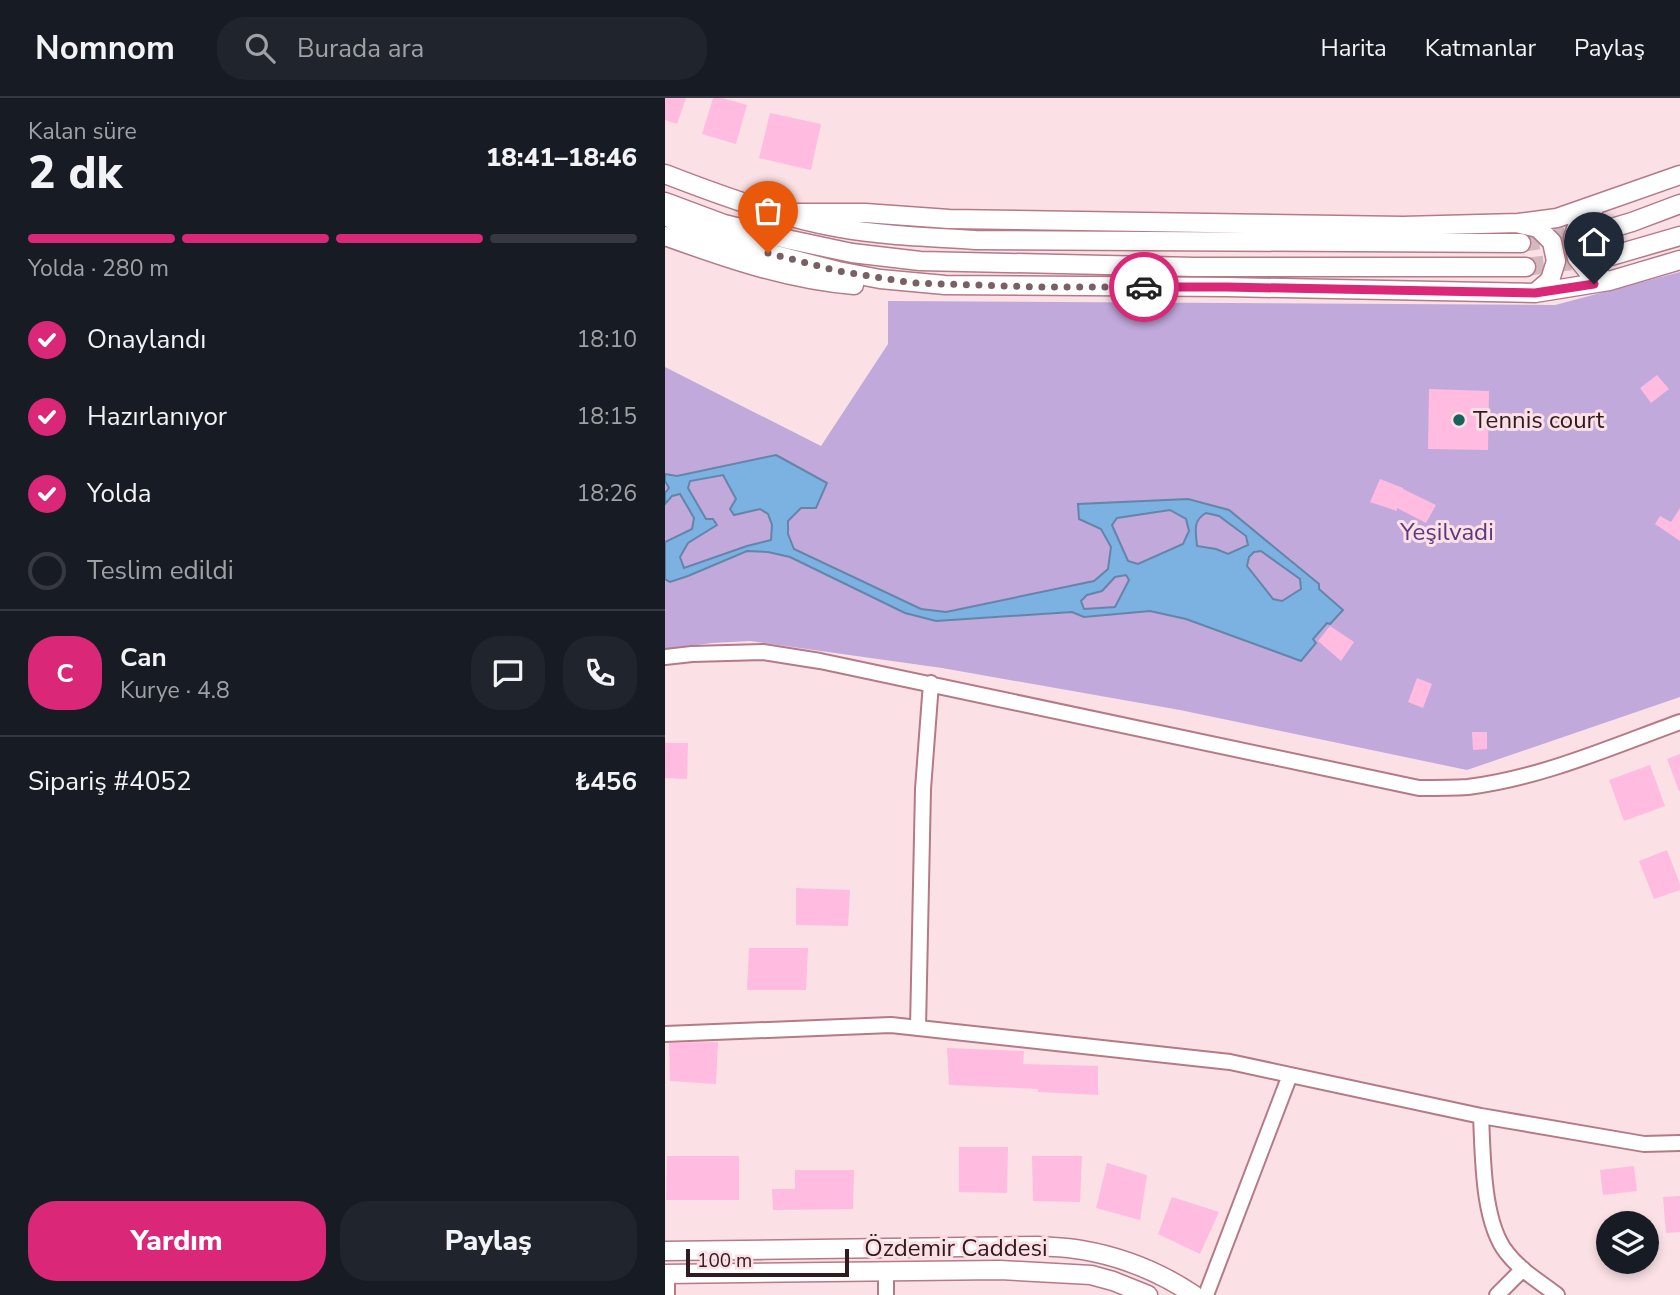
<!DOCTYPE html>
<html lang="tr">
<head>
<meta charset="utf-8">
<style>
	body { margin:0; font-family:"Nunito Sans",sans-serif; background:#20242c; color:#f1f3f6; height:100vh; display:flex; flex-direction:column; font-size:26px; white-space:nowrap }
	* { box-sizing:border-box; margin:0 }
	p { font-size:23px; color:#9ea1a6 }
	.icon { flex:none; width:38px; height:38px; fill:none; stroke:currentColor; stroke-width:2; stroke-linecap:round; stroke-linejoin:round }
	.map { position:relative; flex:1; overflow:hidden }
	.drawer { display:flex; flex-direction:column; background:#171b24; width:665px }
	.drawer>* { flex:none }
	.buttons { position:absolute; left:931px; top:1113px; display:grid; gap:14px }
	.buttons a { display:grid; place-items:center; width:63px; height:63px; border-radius:50%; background:#171b24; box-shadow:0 4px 10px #0003; font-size:35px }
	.scale { position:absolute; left:21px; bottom:18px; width:163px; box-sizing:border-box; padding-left:7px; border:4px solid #321b20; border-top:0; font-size:19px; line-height:24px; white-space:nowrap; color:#321b20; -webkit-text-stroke:5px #fbe1e5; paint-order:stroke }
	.pin { position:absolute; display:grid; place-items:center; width:60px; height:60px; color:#fff; margin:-72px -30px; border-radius:50% 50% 50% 0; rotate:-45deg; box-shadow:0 0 7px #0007 }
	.pin .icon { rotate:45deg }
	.courier { position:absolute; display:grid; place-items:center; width:70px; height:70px; margin:-35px; border:5px solid #db2777; border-radius:50%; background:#fff; color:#222; box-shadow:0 2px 9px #0007 }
	.headline em { font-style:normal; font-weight:800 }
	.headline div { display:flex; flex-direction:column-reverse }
	.headline { display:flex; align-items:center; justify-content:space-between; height:119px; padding:0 28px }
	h1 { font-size:46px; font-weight:800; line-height:52px }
	.bar { display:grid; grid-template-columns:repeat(4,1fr); gap:10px 7px; align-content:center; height:84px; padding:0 28px }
	.bar i { height:9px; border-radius:5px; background:#363941 }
	.bar .active { background:#db2777 }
	.bar p { grid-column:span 4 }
	.line { display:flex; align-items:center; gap:18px; padding:0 28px; border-top:2px solid #363941 }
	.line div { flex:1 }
	.round { display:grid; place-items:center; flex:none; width:74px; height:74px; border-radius:28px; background:#20242c }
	ol { padding:0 28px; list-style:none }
	li { display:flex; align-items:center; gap:21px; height:77px }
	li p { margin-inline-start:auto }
	li .icon { padding:7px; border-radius:50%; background:#db2777; color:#fff; stroke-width:4 }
	li:last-child { color:#9ea1a6 }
	li i { width:38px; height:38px; border:4px solid #363941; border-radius:50% }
	.primary-button { display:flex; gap:14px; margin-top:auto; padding:14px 28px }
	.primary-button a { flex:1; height:80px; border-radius:28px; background:#db2777; color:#fff; font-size:28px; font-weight:800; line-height:80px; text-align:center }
	.primary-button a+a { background:#20242c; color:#f1f3f6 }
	header { display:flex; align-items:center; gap:42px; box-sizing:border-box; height:98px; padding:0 35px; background:#171b24; border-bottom:2px solid #363941 }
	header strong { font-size:33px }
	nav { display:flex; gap:38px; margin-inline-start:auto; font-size:24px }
	.search { width:490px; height:63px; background:#20242c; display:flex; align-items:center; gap:18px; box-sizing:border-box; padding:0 24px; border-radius:28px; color:#9ea1a6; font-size:26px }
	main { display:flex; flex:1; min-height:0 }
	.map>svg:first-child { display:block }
	.green { fill:#c1a9dc }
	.water { fill:#7bb2e2; stroke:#6585a8; stroke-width:2; fill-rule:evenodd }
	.building { fill:#ffbbe0 }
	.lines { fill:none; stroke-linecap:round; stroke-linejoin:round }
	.major-tunnel { stroke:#d3b9be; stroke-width:18; stroke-dasharray:18 9; stroke-linecap:butt }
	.minor-casing { stroke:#b47a87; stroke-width:18 }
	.major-casing { stroke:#b47a87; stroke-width:21 }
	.minor { stroke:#fff; stroke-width:14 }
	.major { stroke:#fff; stroke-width:18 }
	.done { stroke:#786065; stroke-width:7; stroke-dasharray:0 12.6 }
	.route { stroke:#db2777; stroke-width:9 }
	.poi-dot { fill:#17635c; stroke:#fbe1e5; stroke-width:2.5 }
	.labels { text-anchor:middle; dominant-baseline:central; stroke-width:6; stroke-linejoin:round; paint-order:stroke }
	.poi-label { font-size:24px; fill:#321b20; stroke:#fbe1e5; text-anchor:start }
	.park-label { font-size:24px; fill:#5d3881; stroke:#fbe1e5 }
	.street-label { font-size:24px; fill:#321b20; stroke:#fbe1e5 }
</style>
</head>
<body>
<header>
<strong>Nomnom</strong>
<div class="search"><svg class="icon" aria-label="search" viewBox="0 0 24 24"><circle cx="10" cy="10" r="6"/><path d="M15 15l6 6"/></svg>Burada ara</div>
<nav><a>Harita</a><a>Katmanlar</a><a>Paylaş</a></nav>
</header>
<main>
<section class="drawer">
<div class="headline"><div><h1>2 dk</h1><p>Kalan süre</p></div><em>18:41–18:46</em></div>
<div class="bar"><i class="active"></i><i class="active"></i><i class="active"></i><i></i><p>Yolda · 280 m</p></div>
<ol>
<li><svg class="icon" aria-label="check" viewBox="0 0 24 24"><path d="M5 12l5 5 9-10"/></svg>Onaylandı<p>18:10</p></li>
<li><svg class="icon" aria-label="check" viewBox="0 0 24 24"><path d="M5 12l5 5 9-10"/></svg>Hazırlanıyor<p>18:15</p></li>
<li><svg class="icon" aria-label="check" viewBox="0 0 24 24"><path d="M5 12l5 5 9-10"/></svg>Yolda<p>18:26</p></li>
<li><i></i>Teslim edildi</li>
</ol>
<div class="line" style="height:126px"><b class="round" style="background:#db2777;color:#fff">C</b><div><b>Can</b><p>Kurye · 4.8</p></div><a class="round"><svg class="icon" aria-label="chat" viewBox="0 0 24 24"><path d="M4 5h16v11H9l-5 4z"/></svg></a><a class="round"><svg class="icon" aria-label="phone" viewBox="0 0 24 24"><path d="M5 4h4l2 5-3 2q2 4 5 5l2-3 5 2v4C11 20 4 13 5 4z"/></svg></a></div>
<div class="line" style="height:91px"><div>Sipariş #4052</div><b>₺456</b></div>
<div class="primary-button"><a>Yardım</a><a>Paylaş</a></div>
</section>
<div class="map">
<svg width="1015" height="1197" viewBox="0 0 1015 1197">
	<rect width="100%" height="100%" fill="#fbe1e5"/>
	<!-- green -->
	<path class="green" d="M 1015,174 L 1015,599 L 802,672 L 515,612 L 277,570 L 85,543 L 47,545 L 0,551 L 0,269 L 156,348 L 223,246 L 223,203 L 890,207 Z"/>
	<!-- water -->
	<path class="water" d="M 111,357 L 162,385 L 151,410 L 136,410 L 123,423 L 123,436 L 129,451 L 256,511 L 281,514 L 429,483 L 443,471 L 446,449 L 436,431 L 414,421 L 413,406 L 523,401 L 564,412 L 654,486 L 654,491 L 678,512 L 665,526 L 662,525 L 648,541 L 651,545 L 636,563 L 521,521 L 485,513 L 419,519 L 407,514 L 271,523 L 240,515 L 125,459 L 103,454 L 82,453 L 23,478 L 5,484 L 0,481 L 0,444 L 27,431 L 29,420 L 15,396 L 7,398 L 0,406 L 0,395 L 4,390 L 0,383 L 0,376 L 12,378 ZM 58,377 L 71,401 L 65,411 L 69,417 L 95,411 L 103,416 L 107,427 L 106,442 L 82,448 L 19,470 L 15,459 L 23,445 L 52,427 L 48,421 L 41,421 L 23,390 L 25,383 ZM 505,412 L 521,421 L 524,433 L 518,446 L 473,466 L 463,463 L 447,427 L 452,420 ZM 541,415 L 554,418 L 581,438 L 583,447 L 563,456 L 551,451 L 532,448 C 531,434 527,423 541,415 ZM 596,453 L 635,481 L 636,491 L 617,503 L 608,501 L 582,468 L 584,459 L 589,454 ZM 461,477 L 464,482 L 450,509 L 419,511 L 416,503 L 422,497 L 437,493 L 450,479 Z"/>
	<!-- building -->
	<path class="building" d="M 0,0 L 21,0 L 12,26 L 0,22 Z
		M 48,0 L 57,0 L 82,7 L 71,46 L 37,36 Z
		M 105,15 L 156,26 L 146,72 L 94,60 Z
		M 992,277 L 1004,291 L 986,305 L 975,290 Z
		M 764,291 L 824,293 L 823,352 L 763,351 Z
		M 715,381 L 738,390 L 738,391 L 771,407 L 761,425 L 732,410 L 732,413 L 705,404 Z
		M 1015,410 L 1015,443 L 990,426 L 995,418 L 1006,424 Z
		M 665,528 L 689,544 L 676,563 L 653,543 Z
		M 752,580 L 767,586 L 758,610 L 743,604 Z
		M 807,634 L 822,634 L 822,651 L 808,652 Z
		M 0,645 L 23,645 L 22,681 L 0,680 Z
		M 1015,656 L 1015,693 L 1014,693 L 1002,661 Z
		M 985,667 L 1000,708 L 959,723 L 944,682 Z
		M 1002,752 L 1015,786 L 1015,792 L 989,801 L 974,763 Z
		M 131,790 L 185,792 L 183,828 L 131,827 Z
		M 84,850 L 143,850 L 141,892 L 82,892 Z
		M 53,944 L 51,986 L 5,983 L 4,945 Z
		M 282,950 L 359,953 L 358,966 L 433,968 L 433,997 L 373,994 L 373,991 L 284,987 Z
		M 294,1049 L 343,1049 L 342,1095 L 294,1094 Z
		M 2,1058 L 74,1058 L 74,1102 L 1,1102 Z
		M 367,1058 L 417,1058 L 415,1104 L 368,1103 Z
		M 442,1065 L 482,1077 L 475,1122 L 431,1110 Z
		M 969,1068 L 972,1093 L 938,1097 L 935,1072 Z
		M 130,1072 L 189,1072 L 188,1111 L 108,1112 L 107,1091 L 130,1091 Z
		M 1015,1098 L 1015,1134 L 1001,1135 L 998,1099 Z
		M 507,1099 L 554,1114 L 535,1156 L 493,1136 Z"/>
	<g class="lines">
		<!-- major-tunnel -->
		<path class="major-tunnel" d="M 856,145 L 940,132
			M 861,169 L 946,158"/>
		<defs>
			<path id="minor" d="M 0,559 L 27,556 L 98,554 L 155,563 L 754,690 C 770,690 786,690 803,689 C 876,680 946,649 1015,624
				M 253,930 L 258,691 L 266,585
				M 0,936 L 226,927 L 565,964 L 816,1018 L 979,1046 L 1015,1045
				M 816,1018 C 818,1057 817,1124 842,1155 C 855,1172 875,1184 892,1197
				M 221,1173 L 221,1197
				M 2,1197 L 2,1176
				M 541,1197 L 625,977
				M 832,1197 L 858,1171"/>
			<path id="major" d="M 0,76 C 57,98 115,119 175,130 C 219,138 266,139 310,142 L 856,145
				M 0,104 L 59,126 L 126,142 L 187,155 L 255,163 L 530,169 L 861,169
				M 929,110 L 915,120 L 908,140 L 912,160 L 925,176 L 944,183
				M 111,115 L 200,115 L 284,121 L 738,128 L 853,125 L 892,120 L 1015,77
				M 0,117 L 6,121 L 79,149 L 173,173 L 215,181 L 280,187 L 562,189 L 870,195 L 944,183 L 1015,162
				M 855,126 L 873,130 L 887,144 L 891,163 L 885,182 L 870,195
				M 940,132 L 967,124 L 1015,106
				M 0,138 C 61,160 124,182 189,187
				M 946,158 L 1015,138
				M 0,1153 L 373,1148 C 387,1149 403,1149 417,1152 C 458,1159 495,1174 529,1197
				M 0,1176 L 335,1172 L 426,1177 L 448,1183 L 483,1197"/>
		</defs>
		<!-- minor casing -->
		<use href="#minor" class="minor-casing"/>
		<!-- major casing -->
		<use href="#major" class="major-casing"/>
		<!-- minor -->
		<use href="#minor" class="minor"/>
		<!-- major -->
		<use href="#major" class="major"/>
	</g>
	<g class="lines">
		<!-- done -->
		<path class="done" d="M 103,155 L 173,173 L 247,185 L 375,189 L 479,189"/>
		<!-- route -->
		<path class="route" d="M 479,189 L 562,189 L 870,195 L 929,186"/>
	</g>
	<!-- markers -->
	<circle class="poi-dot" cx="794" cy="322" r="7"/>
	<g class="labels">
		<!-- poi labels -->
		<g class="poi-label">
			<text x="808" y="322">Tennis court</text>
		</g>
		<!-- park labels -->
		<g class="park-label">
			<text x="782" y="434">Yeşilvadi</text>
		</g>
		<!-- street labels -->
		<g class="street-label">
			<text x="291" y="1150">Özdemir Caddesi</text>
		</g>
	</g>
</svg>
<div class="buttons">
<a><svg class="icon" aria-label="layers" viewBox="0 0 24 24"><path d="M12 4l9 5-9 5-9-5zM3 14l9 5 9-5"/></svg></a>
</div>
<div class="scale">100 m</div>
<div class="pin" style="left:103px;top:155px;background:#ea580c"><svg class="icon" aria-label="bag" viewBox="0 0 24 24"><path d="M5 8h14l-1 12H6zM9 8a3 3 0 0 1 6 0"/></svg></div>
<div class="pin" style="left:929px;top:186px;background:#1f2937"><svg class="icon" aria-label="home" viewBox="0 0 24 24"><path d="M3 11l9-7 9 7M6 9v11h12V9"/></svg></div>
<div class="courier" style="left:479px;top:189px"><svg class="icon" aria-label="car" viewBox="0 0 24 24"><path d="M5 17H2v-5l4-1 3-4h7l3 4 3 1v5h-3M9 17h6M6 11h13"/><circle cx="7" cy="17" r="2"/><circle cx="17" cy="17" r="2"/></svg></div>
</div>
</main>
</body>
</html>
